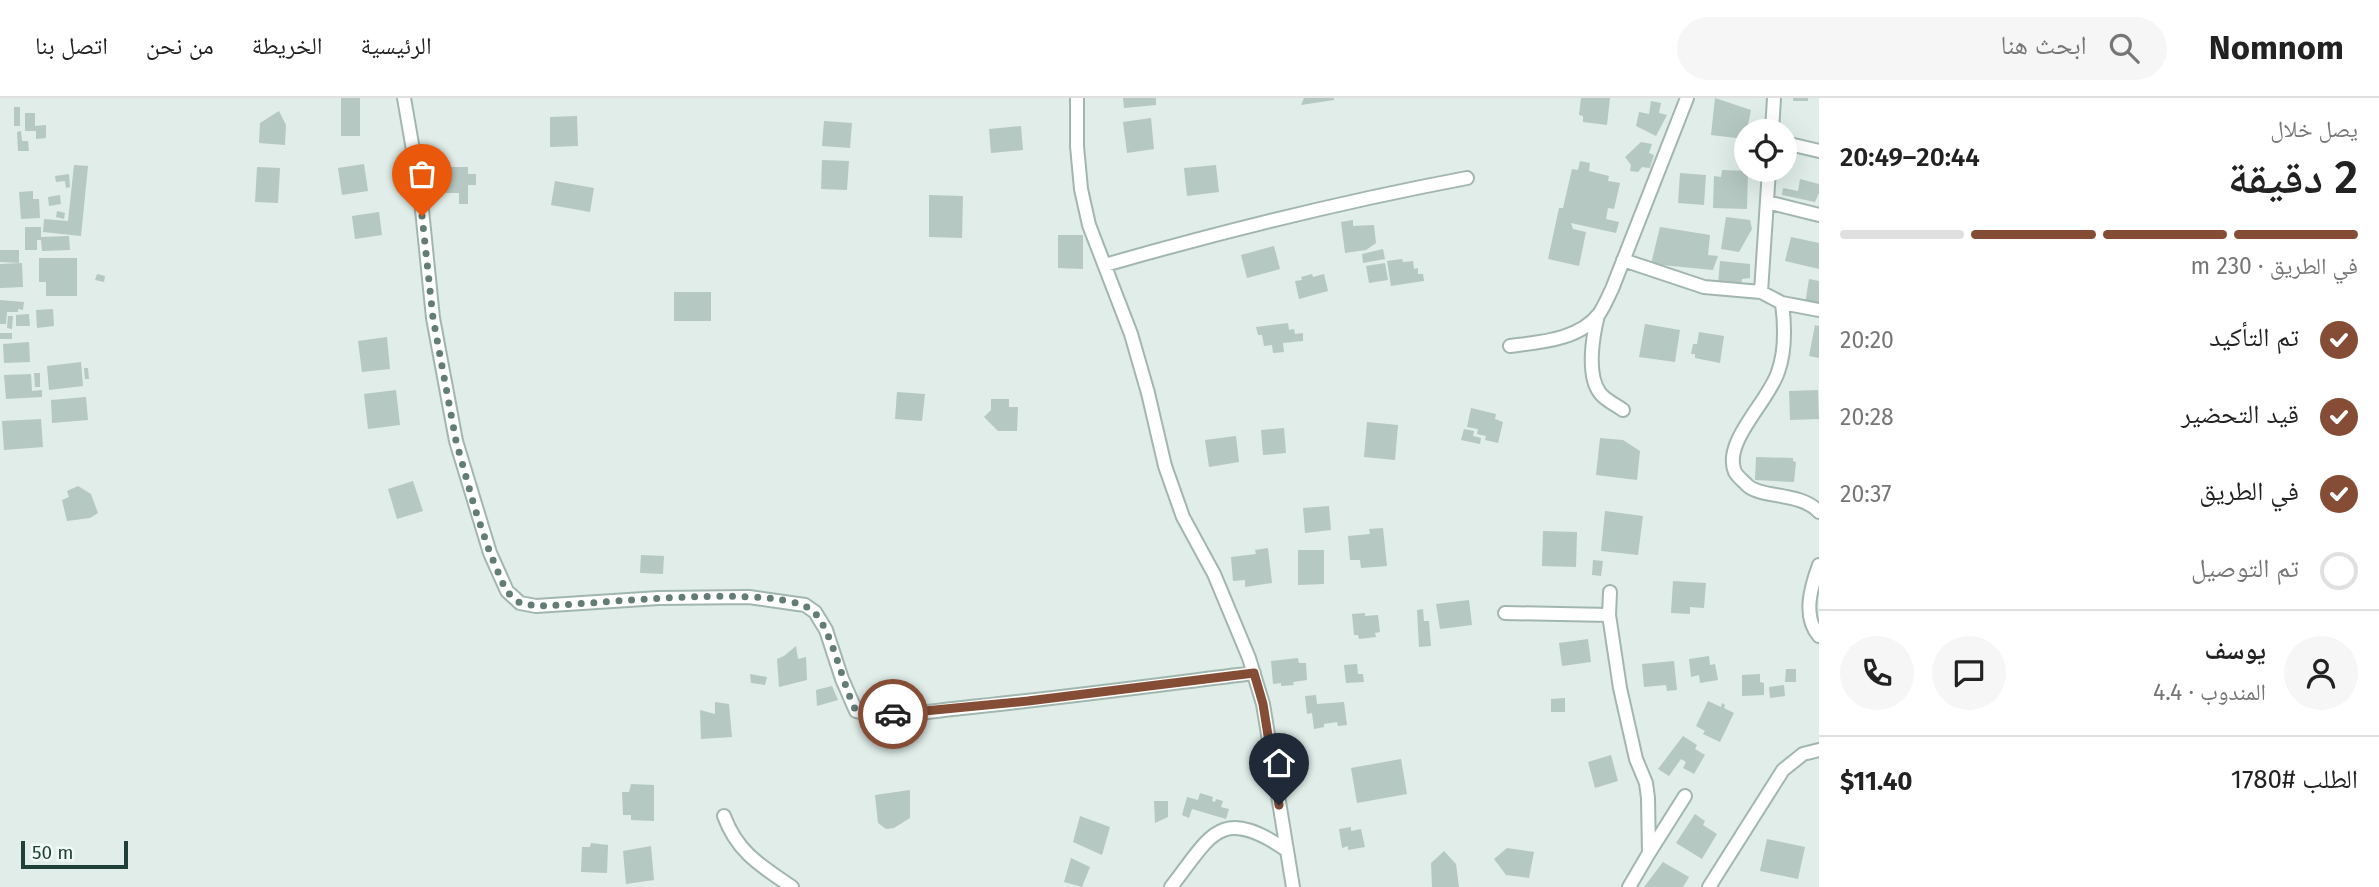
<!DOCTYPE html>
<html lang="ar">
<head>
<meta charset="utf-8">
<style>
	body { margin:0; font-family:"Fira Sans","Noto Naskh Arabic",sans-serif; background:#f6f6f6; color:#222; direction:rtl; height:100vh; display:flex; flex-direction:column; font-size:26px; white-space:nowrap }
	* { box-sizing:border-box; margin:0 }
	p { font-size:23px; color:#767676 }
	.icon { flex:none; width:38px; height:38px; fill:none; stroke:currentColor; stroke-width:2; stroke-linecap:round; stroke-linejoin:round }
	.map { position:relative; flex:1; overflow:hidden; direction:ltr }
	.drawer { display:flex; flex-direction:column; background:#fff; width:560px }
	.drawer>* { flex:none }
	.controls { position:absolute; left:1734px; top:21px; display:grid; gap:14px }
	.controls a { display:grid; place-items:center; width:63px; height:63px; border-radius:50%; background:#fff; box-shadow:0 7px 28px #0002; font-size:35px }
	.scale { position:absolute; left:21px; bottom:18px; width:107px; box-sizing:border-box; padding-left:7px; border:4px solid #1f4039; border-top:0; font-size:19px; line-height:24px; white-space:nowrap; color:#1f4039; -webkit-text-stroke:5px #f1f9f5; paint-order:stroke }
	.pin { position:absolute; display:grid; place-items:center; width:60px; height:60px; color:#fff; margin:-72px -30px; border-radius:50% 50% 50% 0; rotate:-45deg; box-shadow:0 0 7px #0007 }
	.pin .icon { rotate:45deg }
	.courier { position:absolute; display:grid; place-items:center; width:70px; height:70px; margin:-35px; border:5px solid #854d35; border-radius:50%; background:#fff; color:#222; box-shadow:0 2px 9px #0007 }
	.headline em { font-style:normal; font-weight:600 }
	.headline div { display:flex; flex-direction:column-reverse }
	.headline { display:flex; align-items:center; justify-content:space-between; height:119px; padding:0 21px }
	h1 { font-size:46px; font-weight:600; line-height:52px }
	.bar { display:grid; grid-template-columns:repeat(4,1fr); gap:10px 7px; align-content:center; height:84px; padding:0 21px }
	.bar i { height:9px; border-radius:5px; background:#e0e0e0 }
	.bar .selected { background:#854d35 }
	.bar p { grid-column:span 4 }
	.line { display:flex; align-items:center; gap:18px; padding:0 21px; border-top:2px solid #e0e0e0 }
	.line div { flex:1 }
	.round { display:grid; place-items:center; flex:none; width:74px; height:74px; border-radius:37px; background:#f6f6f6 }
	ol { padding:0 21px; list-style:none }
	li { display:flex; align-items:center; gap:21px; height:77px }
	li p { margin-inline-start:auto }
	li .icon { padding:7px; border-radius:50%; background:#854d35; color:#fff; stroke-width:4 }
	li:last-child { color:#767676 }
	li i { width:38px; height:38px; border:4px solid #e0e0e0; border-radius:50% }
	header { display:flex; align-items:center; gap:42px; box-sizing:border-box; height:98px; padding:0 35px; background:#fff; border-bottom:2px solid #e0e0e0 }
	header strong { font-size:33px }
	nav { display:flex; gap:38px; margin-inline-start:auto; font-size:24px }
	.search { width:490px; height:63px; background:#f6f6f6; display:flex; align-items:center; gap:18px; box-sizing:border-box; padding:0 24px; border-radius:38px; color:#767676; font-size:26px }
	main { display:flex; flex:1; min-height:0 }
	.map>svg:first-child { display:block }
	.building { fill:#b5c8c1 }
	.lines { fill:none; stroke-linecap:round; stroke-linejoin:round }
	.street-casing { stroke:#a2b6b0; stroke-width:16 }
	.street { stroke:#fff; stroke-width:12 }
	.done { stroke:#637d76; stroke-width:7; stroke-dasharray:0 12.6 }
	.route { stroke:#854d35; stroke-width:9 }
</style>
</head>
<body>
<header>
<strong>Nomnom</strong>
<div class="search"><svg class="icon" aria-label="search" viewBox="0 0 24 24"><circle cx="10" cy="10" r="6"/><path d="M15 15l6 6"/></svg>ابحث هنا</div>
<nav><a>الرئيسية</a><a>الخريطة</a><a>من نحن</a><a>اتصل بنا</a></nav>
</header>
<main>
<section class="drawer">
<div class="headline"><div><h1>2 دقيقة</h1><p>يصل خلال</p></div><em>20:44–20:49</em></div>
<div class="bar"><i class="selected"></i><i class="selected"></i><i class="selected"></i><i></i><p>في الطريق · 230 m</p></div>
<ol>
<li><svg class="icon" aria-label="check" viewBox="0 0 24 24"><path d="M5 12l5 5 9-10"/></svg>تم التأكيد<p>20:20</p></li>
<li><svg class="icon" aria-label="check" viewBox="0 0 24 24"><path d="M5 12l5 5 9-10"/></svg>قيد التحضير<p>20:28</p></li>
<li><svg class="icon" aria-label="check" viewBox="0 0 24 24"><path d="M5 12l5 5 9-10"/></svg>في الطريق<p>20:37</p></li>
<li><i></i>تم التوصيل</li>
</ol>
<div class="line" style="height:126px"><a class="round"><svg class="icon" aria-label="person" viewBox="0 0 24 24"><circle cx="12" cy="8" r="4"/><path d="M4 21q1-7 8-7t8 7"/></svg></a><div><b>يوسف</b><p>المندوب · 4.4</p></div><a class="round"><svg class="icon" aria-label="chat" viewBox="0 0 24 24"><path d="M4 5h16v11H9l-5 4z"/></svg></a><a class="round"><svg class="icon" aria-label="phone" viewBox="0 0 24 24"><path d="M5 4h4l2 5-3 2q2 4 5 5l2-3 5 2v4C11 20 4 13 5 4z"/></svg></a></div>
<div class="line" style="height:91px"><div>الطلب #1780</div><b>$11.40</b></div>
</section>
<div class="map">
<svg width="1819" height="789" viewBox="0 0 1819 789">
	<rect width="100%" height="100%" fill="#e0ede8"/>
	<!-- building -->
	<path class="building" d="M 341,0 L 360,0 L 360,38 L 341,38 Z
		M 1123,0 L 1156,0 L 1156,7 L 1124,10 Z
		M 1304,0 L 1334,0 L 1334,2 L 1301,7 Z
		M 1581,0 L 1610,0 L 1607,27 L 1583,24 L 1583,18 L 1579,17 Z
		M 1715,0 L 1751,12 L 1745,41 L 1711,37 Z
		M 1793,0 L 1808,0 L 1808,3 L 1793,3 Z
		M 1651,3 L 1661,5 L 1659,15 L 1667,17 L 1656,38 L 1636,28 L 1639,14 L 1649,16 Z
		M 14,9 L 20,9 L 20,28 L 14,28 Z
		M 279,13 L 286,27 L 285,47 L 259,45 L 260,25 Z
		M 25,15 L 35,15 L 35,28 L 46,27 L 46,40 L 36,41 L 36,33 L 25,33 Z
		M 577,18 L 578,48 L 550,49 L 550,19 Z
		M 1151,20 L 1154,51 L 1127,55 L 1123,24 Z
		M 824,23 L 852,25 L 850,50 L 822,48 Z
		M 1021,28 L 1023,52 L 991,55 L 989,31 Z
		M 21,33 L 22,43 L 28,43 L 29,53 L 18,53 L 17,34 Z
		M 1641,44 L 1652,46 L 1649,55 L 1654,57 L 1650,70 L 1642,69 L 1638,74 L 1630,73 L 1631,67 L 1625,59 Z
		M 822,62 L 849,63 L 847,92 L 821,91 Z
		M 1580,63 L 1590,65 L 1589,73 L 1609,78 L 1608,83 L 1620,85 L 1614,111 L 1608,110 L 1606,121 L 1619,124 L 1616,135 L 1571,125 L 1573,131 L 1586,134 L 1579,168 L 1548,161 L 1559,110 L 1563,110 L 1572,71 L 1578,72 Z
		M 364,66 L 368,93 L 342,97 L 338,70 Z
		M 74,67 L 88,68 L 81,138 L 43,134 L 44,121 L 68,123 Z
		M 1216,67 L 1219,94 L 1187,98 L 1184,70 Z
		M 257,69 L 280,70 L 278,105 L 255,104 Z
		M 443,69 L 468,69 L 468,76 L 476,76 L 476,87 L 468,87 L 468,106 L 459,106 L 459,95 L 443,95 Z
		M 1722,72 L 1748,73 L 1747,111 L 1713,110 L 1714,78 L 1721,79 Z
		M 1680,75 L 1706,77 L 1704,107 L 1678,105 Z
		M 69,76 L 70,89 L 66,90 L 65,83 L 56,84 L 55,78 Z
		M 1800,81 L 1819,86 L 1819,95 L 1815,104 L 1782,97 L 1783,90 L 1798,93 Z
		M 555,83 L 594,90 L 590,114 L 551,107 Z
		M 33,93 L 33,101 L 39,101 L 40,120 L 21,121 L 19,94 Z
		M 60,97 L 61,106 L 49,108 L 48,99 Z
		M 929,97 L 963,98 L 962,140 L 929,139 Z
		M 57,113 L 65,115 L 64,121 L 56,119 Z
		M 379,114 L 382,137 L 355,141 L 352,118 Z
		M 1726,119 L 1750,122 L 1752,131 L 1739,154 L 1721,151 Z
		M 1353,122 L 1353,128 L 1374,127 L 1376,145 L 1366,152 L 1345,155 L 1341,124 Z
		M 25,129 L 41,129 L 41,139 L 69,138 L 70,152 L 42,153 L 41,142 L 37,142 L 37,152 L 25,152 Z
		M 1660,129 L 1710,137 L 1708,157 L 1718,158 L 1713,172 L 1651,166 Z
		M 1058,137 L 1083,137 L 1083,171 L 1058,170 Z
		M 1791,139 L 1819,145 L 1819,171 L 1785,163 Z
		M 1274,148 L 1280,171 L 1247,180 L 1241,157 Z
		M 1383,151 L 1385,161 L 1363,165 L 1362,156 Z
		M 0,152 L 19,152 L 19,165 L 0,164 Z
		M 39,160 L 77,160 L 77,198 L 46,198 L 46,184 L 39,184 Z
		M 1402,161 L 1403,164 L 1413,163 L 1414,171 L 1418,170 L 1418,176 L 1423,176 L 1424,183 L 1391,188 L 1387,163 Z
		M 1720,163 L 1750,166 L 1750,180 L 1742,181 L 1741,187 L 1718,186 Z
		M 22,165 L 23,189 L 0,190 L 0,166 Z
		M 1385,165 L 1388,182 L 1369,185 L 1366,168 Z
		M 97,176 L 105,178 L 104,184 L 95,182 Z
		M 1312,176 L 1313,179 L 1324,176 L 1328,193 L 1299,201 L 1295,183 L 1302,182 L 1301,179 Z
		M 1809,181 L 1819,183 L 1819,208 L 1805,206 Z
		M 674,194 L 711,194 L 711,223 L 674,223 Z
		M 0,202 L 24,204 L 23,212 L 18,211 L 18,214 L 7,214 L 6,226 L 0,226 Z
		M 53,211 L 54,228 L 37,230 L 36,212 Z
		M 29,216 L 30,228 L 16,228 L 16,217 Z
		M 8,218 L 13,218 L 12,231 L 7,230 Z
		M 1288,225 L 1289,232 L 1294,231 L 1295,236 L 1303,235 L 1303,243 L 1283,245 L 1284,254 L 1273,255 L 1272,247 L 1264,248 L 1262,237 L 1258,237 L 1256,229 Z
		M 1645,226 L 1680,232 L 1675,264 L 1639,259 Z
		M 1815,227 L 1819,228 L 1819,260 L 1809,258 Z
		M 1699,234 L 1724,238 L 1720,265 L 1695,260 L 1695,256 L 1691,256 L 1693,246 L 1697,246 Z
		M 0,235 L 12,235 L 12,241 L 0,241 Z
		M 387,239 L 390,271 L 362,274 L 358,243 Z
		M 29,244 L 30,264 L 4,265 L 3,246 Z
		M 81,264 L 83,288 L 49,292 L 47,268 Z
		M 84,270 L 88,270 L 89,281 L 85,281 Z
		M 34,275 L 40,275 L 40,289 L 35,289 Z
		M 31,276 L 32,293 L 42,292 L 42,299 L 6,301 L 4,277 Z
		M 396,292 L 400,327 L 368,331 L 364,296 Z
		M 1818,292 L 1819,321 L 1790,322 L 1789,293 Z
		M 897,294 L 925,296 L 922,323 L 895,321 Z
		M 86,299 L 88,322 L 52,325 L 51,302 Z
		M 991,301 L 1009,301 L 1009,309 L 1018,309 L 1017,333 L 998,333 L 984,319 L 991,312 Z
		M 1471,310 L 1496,316 L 1495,321 L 1503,324 L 1498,345 L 1485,342 L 1486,338 L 1477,336 L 1478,331 L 1467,329 Z
		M 41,321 L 43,349 L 4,352 L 2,323 Z
		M 1367,324 L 1398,327 L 1395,362 L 1364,359 Z
		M 1284,330 L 1286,355 L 1263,357 L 1261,332 Z
		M 1464,331 L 1474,333 L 1473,338 L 1481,340 L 1480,346 L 1461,342 Z
		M 1236,338 L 1239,364 L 1209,369 L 1205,342 Z
		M 1600,340 L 1623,342 L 1640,353 L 1637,382 L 1596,377 Z
		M 1756,359 L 1793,360 L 1793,363 L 1796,364 L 1794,384 L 1755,382 Z
		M 413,383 L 423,413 L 397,421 L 388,391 Z
		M 78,388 L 91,396 L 98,415 L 90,420 L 67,423 L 62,402 L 69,399 L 67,393 Z
		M 1329,408 L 1331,432 L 1305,435 L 1303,410 Z
		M 1605,413 L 1643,418 L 1638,457 L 1601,453 Z
		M 1383,430 L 1387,468 L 1361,470 L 1360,462 L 1350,462 L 1348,438 L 1370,436 L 1369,431 Z
		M 1543,433 L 1577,434 L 1576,469 L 1542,468 Z
		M 1268,450 L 1272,485 L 1245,489 L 1245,482 L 1233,483 L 1231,459 L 1256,456 L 1255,452 Z
		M 1298,452 L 1324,452 L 1324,486 L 1298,487 Z
		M 641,457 L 664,458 L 663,476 L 640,475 Z
		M 1593,462 L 1603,463 L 1601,478 L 1592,477 Z
		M 1673,483 L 1706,485 L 1704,510 L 1690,509 L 1690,516 L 1671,515 Z
		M 1469,502 L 1472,527 L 1440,531 L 1436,506 Z
		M 1423,511 L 1424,523 L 1429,523 L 1431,548 L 1419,549 L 1417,512 Z
		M 1365,515 L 1365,518 L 1378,517 L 1380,534 L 1375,535 L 1376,539 L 1359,541 L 1358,537 L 1354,537 L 1352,516 Z
		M 1588,541 L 1591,564 L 1562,568 L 1559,545 Z
		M 796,548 L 798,561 L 806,559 L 807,582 L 779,589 L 777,561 L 784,558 Z
		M 1709,558 L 1710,567 L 1715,566 L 1718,582 L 1700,585 L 1699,577 L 1691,579 L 1689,561 Z
		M 1298,560 L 1299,565 L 1306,565 L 1307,582 L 1293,584 L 1294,587 L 1281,588 L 1281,585 L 1273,586 L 1271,563 Z
		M 1674,563 L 1677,592 L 1667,593 L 1666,587 L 1644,589 L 1642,566 Z
		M 1357,566 L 1358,576 L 1363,576 L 1364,584 L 1346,585 L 1344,567 Z
		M 1786,571 L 1796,571 L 1796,584 L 1785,584 Z
		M 750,576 L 767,579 L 765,587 L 751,585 Z
		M 1760,576 L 1760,584 L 1764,585 L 1764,597 L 1742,598 L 1742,577 Z
		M 1784,587 L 1785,598 L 1770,600 L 1769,589 Z
		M 832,588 L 838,602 L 817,608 L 816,592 Z
		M 1316,597 L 1317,606 L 1344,604 L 1347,627 L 1338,628 L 1337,624 L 1324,626 L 1324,629 L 1314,631 L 1312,615 L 1307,616 L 1305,598 Z
		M 1565,600 L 1565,614 L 1551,614 L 1551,601 Z
		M 1708,603 L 1721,609 L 1722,605 L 1725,607 L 1724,610 L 1734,615 L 1720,644 L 1703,636 L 1705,633 L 1696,628 Z
		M 715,604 L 729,606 L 732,639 L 701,641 L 700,612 L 715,616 Z
		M 1683,638 L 1697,647 L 1695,651 L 1705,657 L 1694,676 L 1683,670 L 1686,664 L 1681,661 L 1669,678 L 1658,671 Z
		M 1611,657 L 1618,683 L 1595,690 L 1588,664 Z
		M 1401,661 L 1407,696 L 1357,705 L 1351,670 Z
		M 631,686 L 654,687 L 654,723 L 631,722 L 631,717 L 623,717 L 622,694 L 629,694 Z
		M 910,692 L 910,720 L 894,730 L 886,731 L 878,725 L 875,697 Z
		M 1200,695 L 1213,699 L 1212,703 L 1215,704 L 1216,701 L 1223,703 L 1221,709 L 1229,711 L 1226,721 L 1192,711 L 1189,720 L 1182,717 L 1187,699 L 1198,702 Z
		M 1154,703 L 1168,703 L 1168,719 L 1155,725 Z
		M 1695,716 L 1705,723 L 1703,727 L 1717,736 L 1702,761 L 1676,745 Z
		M 1080,718 L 1110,729 L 1102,757 L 1073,744 Z
		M 1351,729 L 1351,733 L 1361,731 L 1365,749 L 1348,752 L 1348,748 L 1342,750 L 1339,731 Z
		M 1767,741 L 1805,749 L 1798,781 L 1760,773 Z
		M 591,745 L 608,747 L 607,775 L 581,774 L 582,749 L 590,749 Z
		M 651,748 L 654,782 L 626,786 L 623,753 Z
		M 1507,750 L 1534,754 L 1529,780 L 1506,777 L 1494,761 Z
		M 1444,753 L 1456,766 L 1459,789 L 1432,789 L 1431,765 Z
		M 1071,760 L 1090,769 L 1082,789 L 1064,784 Z
		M 1663,764 L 1689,779 L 1683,789 L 1644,789 Z"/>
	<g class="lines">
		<defs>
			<path id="street" d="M 404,0 L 420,92 L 433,220 L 456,343 L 490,455 L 507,493 L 520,505 L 536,508 L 659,500 L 749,499 L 805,507 L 815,514 L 826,532 L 842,581 L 856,613 C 889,622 929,613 962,610 C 1060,600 1157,587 1254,575
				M 1077,0 L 1077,48 L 1081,91 L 1089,127 L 1131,236 L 1148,295 L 1165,368 L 1183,419 L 1214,476 L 1249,560 L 1263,606 L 1293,789
				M 1772,33 L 1774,0
				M 1785,45 L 1819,53
				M 1767,104 L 1819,117
				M 1623,162 L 1704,189 L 1761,194 L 1782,205 C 1785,228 1786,252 1778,274 C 1769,303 1722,344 1735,374 C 1737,378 1743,383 1746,386 C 1759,401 1800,393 1819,414
				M 1105,167 C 1224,133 1345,103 1467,80
				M 1761,194 L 1769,72
				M 1782,205 L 1819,212
				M 1598,217 C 1593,237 1586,277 1600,295 C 1605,302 1616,307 1623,312
				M 1510,248 C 1540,244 1579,242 1599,216 C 1604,209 1608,199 1612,191 L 1687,0
				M 1819,467 C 1811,489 1802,518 1819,538
				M 1610,494 L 1609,517 L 1620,590 L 1636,661 L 1646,685 L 1648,700 L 1649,755 L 1629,789
				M 1505,515 L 1609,517
				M 724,718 C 737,754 761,768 792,789
				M 1649,755 L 1685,698
				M 1171,789 C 1211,738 1219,707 1285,751
				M 1709,789 L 1783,672 L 1803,656 L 1819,652"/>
		</defs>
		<!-- street casing -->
		<use href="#street" class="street-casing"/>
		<!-- street -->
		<use href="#street" class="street"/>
	</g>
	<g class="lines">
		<!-- done -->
		<path class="done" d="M 422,118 L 433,220 L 456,343 L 475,411 L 490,455 L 506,493 L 520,505 L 536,508 C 585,508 787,482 815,515 C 833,536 842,585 856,613 L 867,616 L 893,616"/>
		<!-- route -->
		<path class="route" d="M 893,616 L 1028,603 L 1254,575 L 1263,606 L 1279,707"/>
	</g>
</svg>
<div class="controls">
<a><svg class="icon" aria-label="locate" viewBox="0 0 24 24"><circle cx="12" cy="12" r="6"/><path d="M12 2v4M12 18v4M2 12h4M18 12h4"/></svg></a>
</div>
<div class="scale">50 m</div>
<div class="pin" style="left:422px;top:118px;background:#ea580c"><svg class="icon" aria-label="bag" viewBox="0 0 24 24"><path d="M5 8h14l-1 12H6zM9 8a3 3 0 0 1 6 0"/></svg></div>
<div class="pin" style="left:1279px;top:707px;background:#1f2937"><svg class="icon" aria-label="home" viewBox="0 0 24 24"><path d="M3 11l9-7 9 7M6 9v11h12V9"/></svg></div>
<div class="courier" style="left:893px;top:616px"><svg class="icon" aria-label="car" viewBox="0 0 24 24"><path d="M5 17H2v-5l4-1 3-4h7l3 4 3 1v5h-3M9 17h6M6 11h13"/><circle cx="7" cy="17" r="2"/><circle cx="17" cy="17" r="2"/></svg></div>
</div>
</main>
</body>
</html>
